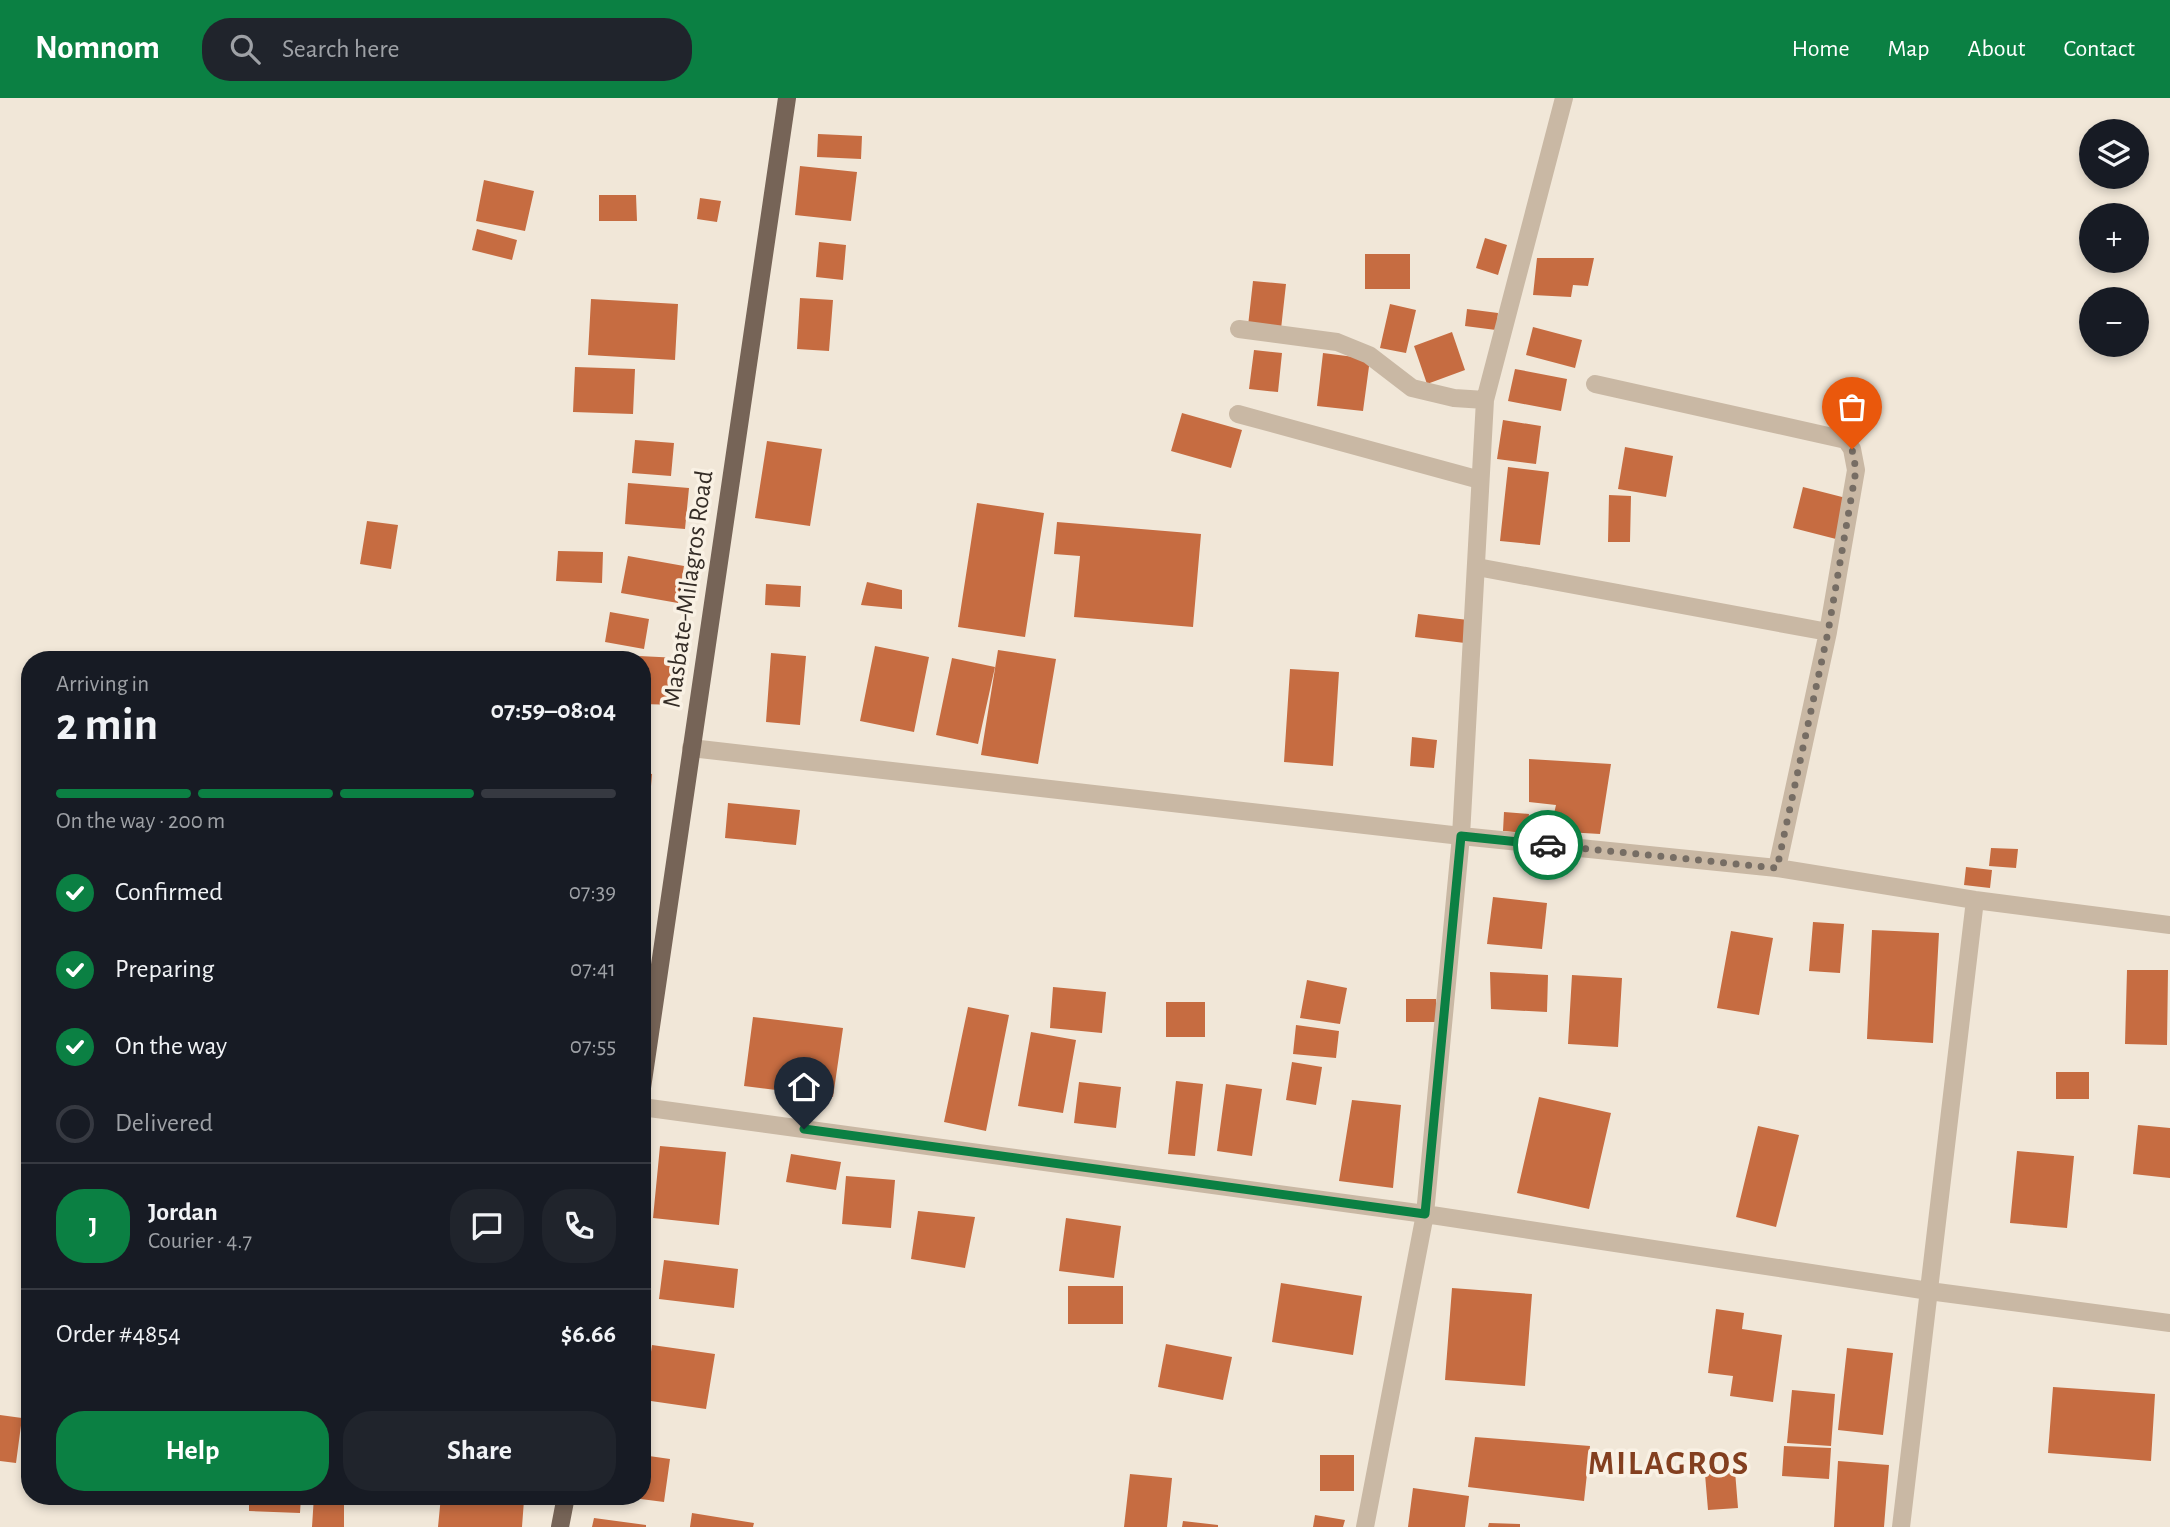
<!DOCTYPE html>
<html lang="en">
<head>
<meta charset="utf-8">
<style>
	body { margin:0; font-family:"Alegreya Sans",sans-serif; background:#20242c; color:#f1f3f6; height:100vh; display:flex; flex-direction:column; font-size:26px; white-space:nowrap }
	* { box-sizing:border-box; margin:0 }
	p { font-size:23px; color:#9ea1a6 }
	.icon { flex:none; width:38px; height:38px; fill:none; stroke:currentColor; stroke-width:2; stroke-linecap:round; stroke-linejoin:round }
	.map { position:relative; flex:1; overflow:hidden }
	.side { position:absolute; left:21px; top:553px; width:630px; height:854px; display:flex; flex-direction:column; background:#171b24; border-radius:28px; box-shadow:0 4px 10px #0003 }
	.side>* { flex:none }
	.buttons { position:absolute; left:2079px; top:21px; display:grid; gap:14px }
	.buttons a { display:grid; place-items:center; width:70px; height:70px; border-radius:50%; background:#171b24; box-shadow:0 4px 10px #0003; font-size:35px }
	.pin { position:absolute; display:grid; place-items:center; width:60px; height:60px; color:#fff; margin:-72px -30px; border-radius:50% 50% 50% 0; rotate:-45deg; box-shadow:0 0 7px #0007 }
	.pin .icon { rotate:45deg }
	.courier { position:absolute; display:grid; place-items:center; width:70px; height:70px; margin:-35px; border:5px solid #0b8043; border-radius:50%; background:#fff; color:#222; box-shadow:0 2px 9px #0007 }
	.overview em { font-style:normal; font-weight:700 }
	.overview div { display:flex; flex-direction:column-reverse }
	.overview { display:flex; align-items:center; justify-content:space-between; height:119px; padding:0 35px }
	h1 { font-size:46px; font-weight:700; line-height:52px }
	.bar { display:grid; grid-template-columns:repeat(4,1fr); gap:10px 7px; align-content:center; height:84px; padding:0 35px }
	.bar i { height:9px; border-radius:5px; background:#363941 }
	.bar .selected { background:#0b8043 }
	.bar p { grid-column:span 4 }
	.line { display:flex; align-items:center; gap:18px; padding:0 35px; border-top:2px solid #363941 }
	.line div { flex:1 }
	.round { display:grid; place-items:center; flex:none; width:74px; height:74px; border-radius:28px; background:#20242c }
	ol { padding:0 35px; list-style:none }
	li { display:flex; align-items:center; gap:21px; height:77px }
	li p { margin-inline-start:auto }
	li .icon { padding:7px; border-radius:50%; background:#0b8043; color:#fff; stroke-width:4 }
	li:last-child { color:#9ea1a6 }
	li i { width:38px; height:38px; border:4px solid #363941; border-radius:50% }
	.button { display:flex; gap:14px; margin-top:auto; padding:14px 35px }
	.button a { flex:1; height:80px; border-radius:28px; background:#0b8043; color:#fff; font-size:28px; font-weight:700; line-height:80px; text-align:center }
	.button a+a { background:#20242c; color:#f1f3f6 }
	header { display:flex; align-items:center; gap:42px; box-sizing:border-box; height:98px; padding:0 35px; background:#0b8043; color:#fff }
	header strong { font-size:33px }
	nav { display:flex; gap:38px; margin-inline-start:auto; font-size:24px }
	.search { width:490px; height:63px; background:#20242c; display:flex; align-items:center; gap:18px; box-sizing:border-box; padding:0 24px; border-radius:28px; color:#9ea1a6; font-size:26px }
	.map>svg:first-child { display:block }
	.building { fill:#c66c41 }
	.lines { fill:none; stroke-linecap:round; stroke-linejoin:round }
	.minor { stroke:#c9b8a4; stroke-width:18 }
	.major { stroke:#766457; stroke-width:18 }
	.done { stroke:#766d64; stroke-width:7; stroke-dasharray:0 12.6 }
	.route { stroke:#0b8043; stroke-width:9 }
	.labels { text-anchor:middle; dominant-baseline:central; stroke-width:7; stroke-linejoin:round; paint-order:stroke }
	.street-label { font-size:26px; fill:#342c26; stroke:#f9f1e4 }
	.district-label { font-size:33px; font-weight:bold; letter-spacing:2px; fill:#833f1f; stroke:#f9f1e4 }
</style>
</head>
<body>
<header>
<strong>Nomnom</strong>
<div class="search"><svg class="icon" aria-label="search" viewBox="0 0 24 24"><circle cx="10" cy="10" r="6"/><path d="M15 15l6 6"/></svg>Search here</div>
<nav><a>Home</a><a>Map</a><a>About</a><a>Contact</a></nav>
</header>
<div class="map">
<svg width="2170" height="1429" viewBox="0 0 2170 1429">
	<rect width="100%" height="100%" fill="#f1e7d8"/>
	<!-- building -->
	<path class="building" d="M 818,36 L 862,38 L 861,61 L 817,59 Z
		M 800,68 L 857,74 L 851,123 L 795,117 Z
		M 484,82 L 534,93 L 525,133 L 476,123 Z
		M 599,97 L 636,97 L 637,123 L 599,123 Z
		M 700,100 L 721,103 L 717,124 L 697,121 Z
		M 477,131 L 517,142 L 512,162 L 472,152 Z
		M 1485,140 L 1507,147 L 1498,177 L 1476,170 Z
		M 819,144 L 846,147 L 843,182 L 816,179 Z
		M 1365,156 L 1410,156 L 1410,191 L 1365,191 Z
		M 1537,160 L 1594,160 L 1588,188 L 1573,187 L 1571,199 L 1533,197 Z
		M 1253,183 L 1286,186 L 1281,231 L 1248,228 Z
		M 800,200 L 833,202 L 829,253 L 797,251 Z
		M 591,201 L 678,206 L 675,262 L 588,257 Z
		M 1390,206 L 1416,212 L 1406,255 L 1380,250 Z
		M 1467,211 L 1498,215 L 1496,232 L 1465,228 Z
		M 1533,229 L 1582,242 L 1575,270 L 1526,257 Z
		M 1452,234 L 1465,272 L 1427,286 L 1414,248 Z
		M 1254,252 L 1282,255 L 1278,294 L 1249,291 Z
		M 1323,255 L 1370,261 L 1363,313 L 1317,308 Z
		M 575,269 L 635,271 L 633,316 L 573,314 Z
		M 1515,271 L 1567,281 L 1561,313 L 1508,303 Z
		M 1182,315 L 1242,332 L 1231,370 L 1171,353 Z
		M 1503,322 L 1541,328 L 1536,366 L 1497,361 Z
		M 635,342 L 674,345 L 671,378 L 632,375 Z
		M 767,343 L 822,351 L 810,428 L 755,420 Z
		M 1625,349 L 1673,358 L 1666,399 L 1618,391 Z
		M 1508,369 L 1549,374 L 1540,447 L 1500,443 Z
		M 628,385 L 689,390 L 685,431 L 625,426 Z
		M 1803,389 L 1846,400 L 1836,441 L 1793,430 Z
		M 1609,397 L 1631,398 L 1630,444 L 1608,444 Z
		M 977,405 L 1044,415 L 1025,539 L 958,529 Z
		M 367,423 L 398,427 L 391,471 L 360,466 Z
		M 1057,424 L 1201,436 L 1193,529 L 1074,519 L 1080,458 L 1054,456 Z
		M 558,453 L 603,454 L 602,485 L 556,483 Z
		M 628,458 L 684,468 L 678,505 L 621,495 Z
		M 867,484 L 902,492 L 902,511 L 861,507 Z
		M 766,486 L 801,488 L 800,509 L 765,507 Z
		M 610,514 L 649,521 L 644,551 L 605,544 Z
		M 1418,516 L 1468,522 L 1465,545 L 1415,539 Z
		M 875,548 L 929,559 L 914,634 L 860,623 Z
		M 998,552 L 1056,561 L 1038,666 L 981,657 Z
		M 560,555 L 614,560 L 614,562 L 559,562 Z
		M 771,555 L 806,558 L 800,627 L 766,624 Z
		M 639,558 L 679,560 L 678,607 L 642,606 L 642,562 Z
		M 952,560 L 995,569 L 978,646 L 936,637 Z
		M 1290,571 L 1339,574 L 1333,668 L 1284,664 Z
		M 1412,639 L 1437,642 L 1434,670 L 1410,668 Z
		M 1529,661 L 1611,666 L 1600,736 L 1550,733 L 1556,707 L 1529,704 Z
		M 642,675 L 652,676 L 645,761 L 642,761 Z
		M 728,705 L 800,712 L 796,747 L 725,740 Z
		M 1504,714 L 1529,716 L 1527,735 L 1503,733 Z
		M 1991,750 L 2018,751 L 2016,770 L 1989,768 Z
		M 1966,769 L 1992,772 L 1990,790 L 1964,787 Z
		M 1493,799 L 1547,805 L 1542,851 L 1487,846 Z
		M 1813,824 L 1844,826 L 1840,875 L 1809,873 Z
		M 1872,832 L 1939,835 L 1933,945 L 1867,941 Z
		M 1731,833 L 1773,840 L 1759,917 L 1717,910 Z
		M 2127,872 L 2168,872 L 2167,947 L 2125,946 Z
		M 1490,874 L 1548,877 L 1547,914 L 1491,911 Z
		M 1572,877 L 1622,880 L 1618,949 L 1568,946 Z
		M 1307,882 L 1347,890 L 1340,926 L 1300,920 Z
		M 1053,889 L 1106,894 L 1102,935 L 1050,930 Z
		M 1406,901 L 1436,901 L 1436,924 L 1406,924 Z
		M 1166,904 L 1205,904 L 1205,939 L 1166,939 Z
		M 968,909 L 1009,917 L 986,1033 L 944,1024 Z
		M 753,919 L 843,930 L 833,999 L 744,988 Z
		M 1296,927 L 1339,933 L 1336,960 L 1293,956 Z
		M 1031,934 L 1076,942 L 1063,1015 L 1018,1008 Z
		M 1292,964 L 1322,969 L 1316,1007 L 1286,1002 Z
		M 2056,974 L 2089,974 L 2089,1001 L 2056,1001 Z
		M 1176,983 L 1203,986 L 1195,1058 L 1168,1056 Z
		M 1079,984 L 1121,989 L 1116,1030 L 1074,1025 Z
		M 1226,986 L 1262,991 L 1252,1058 L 1217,1053 Z
		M 1539,999 L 1611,1015 L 1589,1111 L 1517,1095 Z
		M 1352,1002 L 1401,1007 L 1393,1090 L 1339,1083 Z
		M 2138,1027 L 2170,1030 L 2170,1080 L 2133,1076 Z
		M 1758,1028 L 1799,1037 L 1776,1129 L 1736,1119 Z
		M 660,1048 L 726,1054 L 719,1127 L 653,1120 Z
		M 2017,1053 L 2074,1058 L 2067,1130 L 2010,1125 Z
		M 791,1056 L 841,1064 L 836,1092 L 786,1084 Z
		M 846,1078 L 895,1082 L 891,1130 L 842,1126 Z
		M 918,1113 L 975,1119 L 965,1170 L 911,1161 Z
		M 1066,1120 L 1121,1128 L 1114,1180 L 1059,1173 Z
		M 664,1162 L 738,1171 L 734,1210 L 659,1201 Z
		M 1281,1185 L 1362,1198 L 1353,1257 L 1272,1244 Z
		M 1068,1188 L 1123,1188 L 1123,1226 L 1068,1226 Z
		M 1452,1190 L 1532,1196 L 1525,1288 L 1445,1282 Z
		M 1716,1211 L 1744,1215 L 1742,1231 L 1782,1237 L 1773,1304 L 1730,1298 L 1733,1278 L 1708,1275 Z
		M 1166,1246 L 1232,1259 L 1223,1302 L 1158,1289 Z
		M 652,1247 L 715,1256 L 706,1311 L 644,1302 Z
		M 1847,1250 L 1893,1255 L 1883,1337 L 1838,1332 Z
		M 2053,1289 L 2155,1296 L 2151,1363 L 2048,1355 Z
		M 1792,1292 L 1835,1296 L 1831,1348 L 1787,1345 Z
		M 0,1317 L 22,1320 L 16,1365 L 0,1363 Z
		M 1475,1339 L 1590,1348 L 1584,1403 L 1468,1389 Z
		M 1784,1348 L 1831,1350 L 1829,1381 L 1782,1378 Z
		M 642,1357 L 670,1361 L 664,1404 L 633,1400 L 642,1398 Z
		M 1320,1357 L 1354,1357 L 1354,1393 L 1320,1393 Z
		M 1838,1363 L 1889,1367 L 1884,1429 L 1834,1429 Z
		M 1735,1373 L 1738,1410 L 1708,1412 L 1705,1376 Z
		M 1130,1376 L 1172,1380 L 1167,1429 L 1124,1429 Z
		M 1413,1390 L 1469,1398 L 1465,1429 L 1408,1429 Z
		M 249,1398 L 301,1398 L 300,1415 L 249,1413 Z
		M 314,1398 L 344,1398 L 344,1429 L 312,1429 Z
		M 441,1398 L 524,1402 L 522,1429 L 438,1429 Z
		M 692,1415 L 754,1425 L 753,1429 L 690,1429 Z
		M 1315,1417 L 1345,1422 L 1343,1429 L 1313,1429 Z
		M 594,1420 L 646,1427 L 646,1429 L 592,1429 Z
		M 1183,1423 L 1218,1427 L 1218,1429 L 1182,1429 Z
		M 1489,1425 L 1520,1426 L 1520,1429 L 1488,1429 Z"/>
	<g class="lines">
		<!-- minor -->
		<path class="minor" d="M 1239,231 L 1337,244 L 1369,257 L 1412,290 L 1454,300 L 1485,302 L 1461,738 L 1425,1116 L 1365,1429
			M 1595,286 L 1846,342 L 1852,351 L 1856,372 L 1828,534 L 1777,770
			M 1485,302 L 1564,0
			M 1238,316 L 1480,382
			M 1477,469 L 1828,534
			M 691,650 L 1461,738 L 1777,770 L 1975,802 L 2170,827
			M 642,1009 L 1425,1116 L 1929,1193 L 2170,1225
			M 1901,1429 L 1975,802"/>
		<!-- major -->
		<path class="major" d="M 642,990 L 787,0
			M 560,1429 L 566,1398"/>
	</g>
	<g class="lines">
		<!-- done -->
		<path class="done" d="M 1548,747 L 1777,770 L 1828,534 L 1856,372 L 1852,351"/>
		<!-- route -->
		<path class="route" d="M 804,1031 L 1425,1116 L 1461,738 L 1548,747"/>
	</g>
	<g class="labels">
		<!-- street labels -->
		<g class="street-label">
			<text transform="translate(688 491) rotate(-82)">Masbate-Milagros Road</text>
		</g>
		<!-- district labels -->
		<g class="district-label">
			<text x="1669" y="1366">MILAGROS</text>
		</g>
	</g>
</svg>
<div class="buttons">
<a><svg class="icon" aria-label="layers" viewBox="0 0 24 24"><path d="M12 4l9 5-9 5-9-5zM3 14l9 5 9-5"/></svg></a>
<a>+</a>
<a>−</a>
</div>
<div class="pin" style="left:1852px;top:351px;background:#ea580c"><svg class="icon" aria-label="bag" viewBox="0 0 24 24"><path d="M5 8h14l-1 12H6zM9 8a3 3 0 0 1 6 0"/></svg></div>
<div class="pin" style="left:804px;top:1031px;background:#1f2937"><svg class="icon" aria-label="home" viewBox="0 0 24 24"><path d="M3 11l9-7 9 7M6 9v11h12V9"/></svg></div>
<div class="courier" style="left:1548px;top:747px"><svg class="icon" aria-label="car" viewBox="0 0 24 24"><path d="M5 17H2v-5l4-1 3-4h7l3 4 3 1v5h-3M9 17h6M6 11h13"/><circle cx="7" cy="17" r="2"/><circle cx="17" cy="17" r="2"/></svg></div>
<section class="side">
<div class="overview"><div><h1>2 min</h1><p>Arriving in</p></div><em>07:59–08:04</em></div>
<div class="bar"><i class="selected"></i><i class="selected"></i><i class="selected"></i><i></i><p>On the way · 200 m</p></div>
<ol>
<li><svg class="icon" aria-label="check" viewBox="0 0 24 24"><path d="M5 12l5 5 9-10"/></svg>Confirmed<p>07:39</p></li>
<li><svg class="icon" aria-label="check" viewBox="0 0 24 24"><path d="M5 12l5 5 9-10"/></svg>Preparing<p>07:41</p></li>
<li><svg class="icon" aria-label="check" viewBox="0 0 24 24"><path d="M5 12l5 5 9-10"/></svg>On the way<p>07:55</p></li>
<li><i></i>Delivered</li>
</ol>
<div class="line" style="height:126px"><b class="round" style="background:#0b8043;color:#fff">J</b><div><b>Jordan</b><p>Courier · 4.7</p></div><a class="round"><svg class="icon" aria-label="chat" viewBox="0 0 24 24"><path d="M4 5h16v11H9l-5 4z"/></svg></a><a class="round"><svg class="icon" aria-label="phone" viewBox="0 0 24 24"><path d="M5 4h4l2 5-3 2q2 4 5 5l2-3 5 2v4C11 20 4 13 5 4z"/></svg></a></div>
<div class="line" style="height:91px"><div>Order #4854</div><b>$6.66</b></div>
<div class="button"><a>Help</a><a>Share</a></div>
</section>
</div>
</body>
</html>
